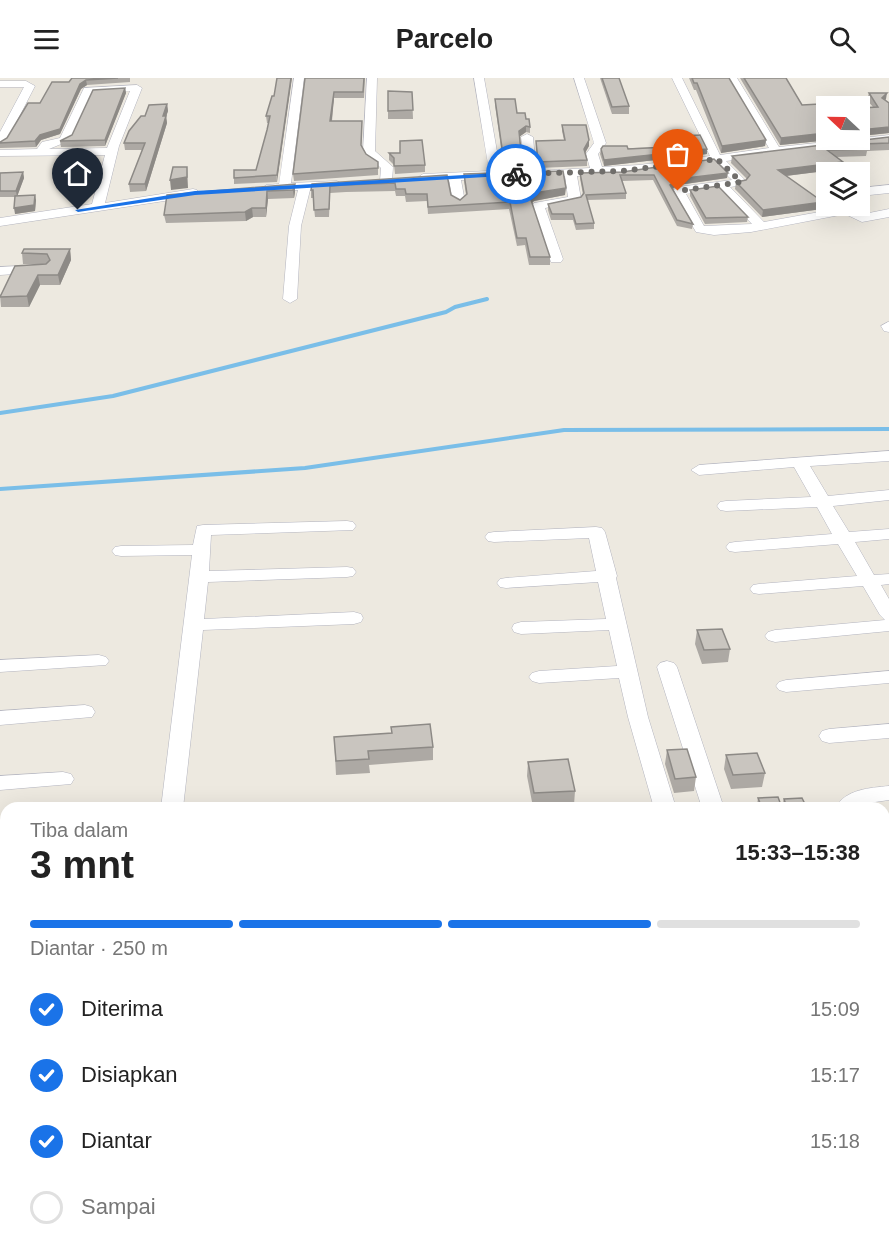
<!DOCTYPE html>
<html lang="id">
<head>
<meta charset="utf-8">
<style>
	body { margin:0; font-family:Helvetica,sans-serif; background:#f6f6f6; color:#222; height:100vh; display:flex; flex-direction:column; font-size:22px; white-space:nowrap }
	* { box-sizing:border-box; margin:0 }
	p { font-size:20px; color:#767676 }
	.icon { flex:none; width:33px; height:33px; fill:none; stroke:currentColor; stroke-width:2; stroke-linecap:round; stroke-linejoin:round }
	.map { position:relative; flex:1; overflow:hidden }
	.details { position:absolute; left:0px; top:724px; width:890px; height:452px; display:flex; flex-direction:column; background:#fff; border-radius:18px 18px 0 0; box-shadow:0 6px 24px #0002 }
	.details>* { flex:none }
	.needle { width:39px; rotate:292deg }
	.fabs { position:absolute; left:816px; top:18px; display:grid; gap:12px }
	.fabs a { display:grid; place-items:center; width:54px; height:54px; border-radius:0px; background:#fff; box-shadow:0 6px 24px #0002; font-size:30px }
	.pin { position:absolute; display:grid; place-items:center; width:51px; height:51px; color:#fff; margin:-62px -26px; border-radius:50% 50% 50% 0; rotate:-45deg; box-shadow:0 0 6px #0007 }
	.pin .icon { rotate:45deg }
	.courier { position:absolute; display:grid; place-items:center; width:60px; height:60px; margin:-30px; border:4px solid #1a73e8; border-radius:50%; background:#fff; color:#222; box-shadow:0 2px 8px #0007 }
	.headline em { font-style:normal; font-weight:700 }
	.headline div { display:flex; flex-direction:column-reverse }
	.headline { display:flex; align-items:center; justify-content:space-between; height:102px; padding:0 30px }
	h1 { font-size:39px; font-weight:700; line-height:45px }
	.bar { display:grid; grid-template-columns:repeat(4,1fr); gap:9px 6px; align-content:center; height:72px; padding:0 30px }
	.bar i { height:8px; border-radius:4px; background:#e0e0e0 }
	.bar .selected { background:#1a73e8 }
	.bar p { grid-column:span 4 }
	ol { padding:0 30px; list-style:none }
	li { display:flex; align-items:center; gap:18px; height:66px }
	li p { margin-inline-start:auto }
	li .icon { padding:6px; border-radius:50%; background:#1a73e8; color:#fff; stroke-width:4 }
	li:last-child { color:#767676 }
	li i { width:33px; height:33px; border:3px solid #e0e0e0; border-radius:50% }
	header { display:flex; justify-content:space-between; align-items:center; height:78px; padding:0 30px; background:#fff; font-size:27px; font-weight:700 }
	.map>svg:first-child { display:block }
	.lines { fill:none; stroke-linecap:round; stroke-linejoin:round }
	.stream { stroke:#7abee8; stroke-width:4 }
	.minor-casing { stroke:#b3b4bf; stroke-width:1 }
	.minor { fill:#fff; fill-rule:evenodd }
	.wall { fill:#ada9a4 }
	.shaded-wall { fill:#8d8a86 }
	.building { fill:#c9c5bf; stroke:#8d8a86; stroke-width:1.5 }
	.route { fill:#1a73e8 }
	.done { stroke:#706e6b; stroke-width:6; stroke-dasharray:0 10.8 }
</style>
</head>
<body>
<header><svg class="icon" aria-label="menu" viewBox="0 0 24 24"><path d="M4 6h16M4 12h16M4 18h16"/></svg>Parcelo<svg class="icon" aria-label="search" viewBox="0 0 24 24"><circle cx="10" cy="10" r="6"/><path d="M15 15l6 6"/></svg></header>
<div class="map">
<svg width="889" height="1175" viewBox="0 0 889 1175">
	<rect width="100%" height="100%" fill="#ede9e0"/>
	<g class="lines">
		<!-- stream -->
		<path class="stream" d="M 0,335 L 113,318 L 446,234 L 455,229 L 487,221
			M 0,411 L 305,390 L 564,352 L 889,351"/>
		<defs>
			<path id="minor" d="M 294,0 L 304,0 L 291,105 L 337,103 L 343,107 L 337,111 L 310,112 L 301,148 L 297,221 L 290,225 L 283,221 L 289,148 L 298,112 L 270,114 L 264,110 L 266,107 L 279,106 Z
				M 367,0 L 377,0 L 375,73 L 393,89 L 392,103 L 386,107 L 380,103 L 381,90 L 363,74 Z
				M 474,0 L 484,0 L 501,96 L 489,101 L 461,102 L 465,124 L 459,128 L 453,124 L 449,102 L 423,104 L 417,100 L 423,96 L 489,93 Z
				M 574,0 L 584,0 L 606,65 L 598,76 L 602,89 L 639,87 L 710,78 L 672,0 L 682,0 L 720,77 L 769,70 L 727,0 L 737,0 L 779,69 L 889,57 L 889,63 L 726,83 L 747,104 L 745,107 L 730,109 L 764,144 L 836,131 L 834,128 L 848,128 L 864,136 L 889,131 L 889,139 L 862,144 L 845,136 L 751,154 L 714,157 L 696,154 L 672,113 L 678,109 L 732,102 L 714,85 L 639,95 L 577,98 L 581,121 L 579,124 L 545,130 L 563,181 L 561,184 L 551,184 L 532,128 L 534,125 L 568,119 L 565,98 L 526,99 L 521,59 L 527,56 L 533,59 L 536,93 L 590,90 L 586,76 L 594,65 ZM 718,111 L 752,146 L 704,148 L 686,116 Z
				M 0,3 L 26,3 L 35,8 L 6,64 L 0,67 L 0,54 L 24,9 L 0,9 Z
				M 137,7 L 142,10 L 119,68 L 105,125 L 193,111 L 197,112 L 197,118 L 0,148 L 0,140 L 92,126 L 105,77 L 0,78 L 0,72 L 37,71 L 42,64 L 60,60 L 84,10 ZM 130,13 L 107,70 L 49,71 L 71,62 L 92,15 Z
				M 889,107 L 889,115 L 860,118 L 860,110 Z
				M 40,187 L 45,188 L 47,191 L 45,194 L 0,197 L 0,189 Z
				M 888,244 L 889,244 L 889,254 L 884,253 L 881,248 Z
				M 889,373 L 889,383 L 810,388 L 828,418 L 889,412 L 889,422 L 833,428 L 849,454 L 889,451 L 889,461 L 855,464 L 874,497 L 889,496 L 889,506 L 881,507 L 889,521 L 889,553 L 775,564 L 768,562 L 765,558 L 768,554 L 775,552 L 885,542 L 880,537 L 863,508 L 759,516 L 753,515 L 750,511 L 753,507 L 759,506 L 857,498 L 838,466 L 735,474 L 729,473 L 726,469 L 729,465 L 735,464 L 832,456 L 817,429 L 726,433 L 720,432 L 717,428 L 720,424 L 726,423 L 811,419 L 794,389 L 699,397 L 691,392 L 699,387 Z
				M 347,443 L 353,444 L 356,448 L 353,452 L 211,457 L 209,493 L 347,489 L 353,490 L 356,494 L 353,498 L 347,499 L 208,504 L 204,541 L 354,534 L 361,536 L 363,540 L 361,544 L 354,546 L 203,552 L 183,730 L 161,730 L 192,477 L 121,478 L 115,477 L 112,473 L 115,469 L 121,468 L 193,467 L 197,448 L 203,447 Z
				M 596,449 L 602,450 L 605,454 L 617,498 L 616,500 L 648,639 L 676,730 L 654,730 L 628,639 L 619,600 L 539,605 L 532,603 L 529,599 L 532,595 L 539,593 L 617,588 L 609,552 L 521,556 L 514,554 L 512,550 L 514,546 L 521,544 L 606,541 L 598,504 L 506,510 L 500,509 L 497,505 L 500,501 L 506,500 L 596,493 L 589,460 L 494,464 L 488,463 L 485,459 L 488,455 L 494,454 Z
				M 99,577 L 106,579 L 109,583 L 106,587 L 0,594 L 0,582 Z
				M 667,583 L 674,585 L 677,589 L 724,730 L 702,730 L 657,589 L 660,585 Z
				M 889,593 L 889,605 L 786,614 L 779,612 L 776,608 L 779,604 L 786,602 Z
				M 85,627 L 92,629 L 95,634 L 92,639 L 0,647 L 0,633 Z
				M 889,646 L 889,660 L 829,665 L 822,663 L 819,658 L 822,653 L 829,651 Z
				M 63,694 L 71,696 L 74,701 L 71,706 L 0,712 L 0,698 Z
				M 889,708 L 889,722 L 868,725 L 861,730 L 835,730 C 846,711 869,710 889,708 Z
				M 884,755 L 889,755 L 889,771 L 884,771 Z
				M 0,766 L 6,766 L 6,782 L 0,782 Z
				M 0,888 L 6,888 L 6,908 L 0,908 Z
				M 884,934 L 889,936 L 889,971 L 884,969 Z
				M 0,976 L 6,976 L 6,998 L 0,998 Z
				M 884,1119 L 889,1119 L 889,1145 L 884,1144 Z
				M 6,1138 L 6,1164 L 0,1165 L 0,1139 Z
				M 439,1170 L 467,1170 L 468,1175 L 440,1175 Z
				M 504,1170 L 532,1170 L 533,1175 L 505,1175 Z
				M 667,1170 L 695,1170 L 696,1175 L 668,1175 Z"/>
		</defs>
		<!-- minor casing -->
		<use href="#minor" class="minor-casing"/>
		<!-- minor -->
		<use href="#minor" class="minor"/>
	</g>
	<!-- wall -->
	<path class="wall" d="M 72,0 L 130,0 L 130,4 L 87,7 L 81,11 L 60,56 L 41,62 L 36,69 L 0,70 L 0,64 L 7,60 L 40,25 L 69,4 Z
		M 305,0 L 365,0 L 364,20 L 334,20 L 332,43 L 362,49 L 361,68 L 366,76 L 378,84 L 378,97 L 294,103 L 293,96 Z
		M 600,0 L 619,0 L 629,28 L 629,36 L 612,36 Z
		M 689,0 L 729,0 L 766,62 L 765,68 L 721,75 L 696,12 L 694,12 Z
		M 740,0 L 786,0 L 802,27 L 826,62 L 830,62 L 780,67 Z
		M 125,10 L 126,15 L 105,68 L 61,69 L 60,63 L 72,57 Z
		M 388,13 L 412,14 L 413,41 L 388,41 Z
		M 869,15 L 886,21 L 885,22 L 889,55 L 860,58 L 860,30 L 873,29 L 867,22 Z
		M 274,18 L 277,104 L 234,106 L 234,100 L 256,92 L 267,52 L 269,45 L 267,45 L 266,38 Z
		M 495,21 L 517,35 L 526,41 L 530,49 L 530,55 L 526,54 L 519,59 L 522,90 L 504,91 L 495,27 Z
		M 167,26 L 168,33 L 166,38 L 167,45 L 146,113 L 130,114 L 129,106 L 142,72 L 125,72 L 124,65 L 145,38 Z
		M 562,47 L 589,68 L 585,74 L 587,82 L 587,88 L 538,90 L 536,63 L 564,62 L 562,53 Z
		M 682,58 L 707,71 L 707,76 L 604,88 L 600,76 L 601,71 L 666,69 L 666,67 L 678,66 L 678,60 L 682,60 Z
		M 889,59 L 889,72 L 867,73 L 866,78 L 836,79 L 841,91 L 786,98 L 823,124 L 822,131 L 762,139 L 735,111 L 736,104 L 746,102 L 747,101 L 731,85 L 732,78 Z
		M 389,75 L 425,87 L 425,94 L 395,96 L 394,87 L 389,82 Z
		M 23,94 L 24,100 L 17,118 L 36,122 L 35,133 L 15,136 L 15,119 L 0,119 L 0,95 Z
		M 622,94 L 727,100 L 678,107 L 673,111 L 693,146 L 692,151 L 677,148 L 653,102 L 622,103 L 626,115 L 626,121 L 587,122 L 594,145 L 594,151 L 576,152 L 573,142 L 551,142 L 548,132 L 548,126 L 581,119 L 583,117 L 580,100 L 580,95 Z
		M 464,96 L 565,117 L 534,123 L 532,124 L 550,179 L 550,187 L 529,187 L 525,167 L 517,168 L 509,131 L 428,136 L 427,123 L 406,124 L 405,118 L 396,118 L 395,113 L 346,114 L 330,115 L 329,139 L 315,139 L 313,120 L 311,120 L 311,112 L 312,106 L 447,97 L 451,117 L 460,122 L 466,117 L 464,103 Z
		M 295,106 L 295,114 L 294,120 L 268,121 L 266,139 L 253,139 L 246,143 L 166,145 L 164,137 Z
		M 690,112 L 748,139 L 747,144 L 705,146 L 690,118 Z
		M 70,171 L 71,182 L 60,207 L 40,207 L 29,229 L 1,229 L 0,217 L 46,186 L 23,186 L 22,175 Z
		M 697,552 L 730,571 L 728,584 L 702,586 L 695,566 Z
		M 391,649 L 433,669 L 433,682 L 369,687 L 370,695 L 336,697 L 334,659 L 392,655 Z
		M 667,672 L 696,699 L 694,713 L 674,715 L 665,686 Z
		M 726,677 L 765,695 L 762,709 L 731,711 L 724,691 Z
		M 528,684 L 575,713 L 574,727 L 533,729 L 527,698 Z
		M 758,720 L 782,730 L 758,730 L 757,727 Z
		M 784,721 L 807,730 L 783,730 L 782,728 Z
		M 884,791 L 889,791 L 889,847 L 884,834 Z
		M 889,863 L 889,878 L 886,872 Z
		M 884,960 L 889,974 L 889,1098 L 884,1098 Z
		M 724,1170 L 746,1170 L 747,1175 L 725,1175 Z
		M 873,1170 L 884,1170 L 889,1175 L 873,1175 Z"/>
	<!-- shaded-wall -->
	<path class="shaded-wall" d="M 291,0 L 292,0 L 277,104 L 277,97 Z
		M 86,2 L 87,7 L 81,11 L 60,56 L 41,62 L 36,69 L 35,63 L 80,6 Z
		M 125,10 L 126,15 L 105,68 L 105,62 Z
		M 334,14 L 334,20 L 331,49 L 330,43 Z
		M 887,15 L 886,21 L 881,27 L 882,20 Z
		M 167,26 L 168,33 L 164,45 L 163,38 Z
		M 166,38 L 167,45 L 146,113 L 145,106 Z
		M 526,48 L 526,54 L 519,59 L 519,53 Z
		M 889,49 L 889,55 L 860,58 L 860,52 Z
		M 826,55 L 826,62 L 830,62 L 780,67 L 781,60 Z
		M 589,62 L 589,68 L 584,77 L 584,71 Z
		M 766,62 L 765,68 L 721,75 L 722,68 Z
		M 707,71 L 707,76 L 604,88 L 604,82 Z
		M 843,84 L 841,91 L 777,99 L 778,92 Z
		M 187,89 L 188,110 L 171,112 L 170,102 Z
		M 23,94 L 24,100 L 17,119 L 16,113 Z
		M 728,95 L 727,100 L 678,107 L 670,112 L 670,107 L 678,101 Z
		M 295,106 L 295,114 L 294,120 L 293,112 Z
		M 566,110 L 565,117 L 534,123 L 530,127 L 530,119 L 534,115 Z
		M 267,113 L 268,121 L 266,139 L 266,130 Z
		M 35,117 L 36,122 L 35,133 L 15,136 L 14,130 Z
		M 823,124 L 822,131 L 762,139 L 763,132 Z
		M 252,130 L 253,139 L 246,143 L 245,134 Z
		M 70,171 L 71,182 L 60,207 L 58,197 Z
		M 38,197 L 40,207 L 29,229 L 27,218 Z
		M 23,1170 L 26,1170 L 27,1175 L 22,1175 Z
		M 167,1170 L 171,1170 L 170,1175 L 167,1175 Z"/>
	<!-- building -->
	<path class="building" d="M 72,0 L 118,0 L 86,2 L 80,6 L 60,51 L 40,57 L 35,63 L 0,65 L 0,64 L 7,60 L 28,25 L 40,25 L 52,4 L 69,4 Z
		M 277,0 L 291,0 L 277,97 L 234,100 L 234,92 L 256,92 L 267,52 L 270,38 L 266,38 L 272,18 L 274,18 Z
		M 305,0 L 364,0 L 363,14 L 334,14 L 330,43 L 362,43 L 361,67 L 366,76 L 378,84 L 378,90 L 293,96 Z
		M 602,0 L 619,0 L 629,28 L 612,29 Z
		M 692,0 L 729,0 L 766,62 L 722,68 L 697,5 L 694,5 Z
		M 744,0 L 786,0 L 802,27 L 820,26 L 829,28 L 826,28 L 826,55 L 781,60 Z
		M 125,10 L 105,62 L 60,63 L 72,57 L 93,12 Z
		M 388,13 L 412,14 L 413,32 L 388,33 Z
		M 869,15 L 887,15 L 882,20 L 889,25 L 889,49 L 860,52 L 860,30 L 878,29 Z
		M 495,21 L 515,21 L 517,35 L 525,35 L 526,41 L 529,41 L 530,49 L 526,48 L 519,53 L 522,84 L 504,84 Z
		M 167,26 L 163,38 L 166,38 L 145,106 L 129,106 L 145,65 L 124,65 L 129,53 L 141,38 L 145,38 L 149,27 Z
		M 562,47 L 586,47 L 589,62 L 584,71 L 587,82 L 538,84 L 536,63 L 565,62 Z
		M 700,57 L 707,71 L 604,82 L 601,71 L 603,68 L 627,68 L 628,71 L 667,69 L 666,67 L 682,66 L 678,60 L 684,60 L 682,58 Z
		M 889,59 L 889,65 L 863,66 L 867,71 L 827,72 L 843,84 L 778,92 L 823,124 L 763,132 L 736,104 L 746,102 L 750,97 L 732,78 Z
		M 422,62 L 425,87 L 394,88 L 394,80 L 389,75 L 400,75 L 400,63 Z
		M 714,81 L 728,95 L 678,101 L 670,107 L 693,146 L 677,142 L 654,97 L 620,97 L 626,115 L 586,117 L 594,145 L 576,146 L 573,136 L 552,136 L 548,126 L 581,119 L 584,115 L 580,95 L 622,94 Z
		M 173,89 L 187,89 L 187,99 L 170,102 Z
		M 563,93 L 566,110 L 534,115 L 530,119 L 550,179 L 530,179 L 526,160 L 517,160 L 510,124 L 428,129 L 427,116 L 406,116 L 405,111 L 396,111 L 395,105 L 345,107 L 330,108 L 329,131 L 314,132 L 313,112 L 311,112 L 312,106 L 447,97 L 451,117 L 460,122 L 467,116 L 464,96 Z
		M 23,94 L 16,113 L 0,113 L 0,95 Z
		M 295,106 L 293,112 L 267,113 L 266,130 L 252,130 L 245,134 L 164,137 L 167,117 Z
		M 718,108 L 748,139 L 706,140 L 690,112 Z
		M 35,117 L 34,127 L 14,130 L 15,118 Z
		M 24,171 L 70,171 L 58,197 L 38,197 L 27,218 L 0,219 L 15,188 L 46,186 L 50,182 L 47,176 L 22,175 Z
		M 722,551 L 730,571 L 704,572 L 697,552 Z
		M 430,646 L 433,669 L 368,673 L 369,681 L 336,683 L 334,659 L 392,655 L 391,649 Z
		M 687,671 L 696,699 L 675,701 L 667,672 Z
		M 757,675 L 765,695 L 733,697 L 726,677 Z
		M 568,681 L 575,713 L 534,715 L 528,684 Z
		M 778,719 L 782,730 L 762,730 L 758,720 Z
		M 802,720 L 807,730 L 787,730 L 784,721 Z
		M 884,791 L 889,791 L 889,830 L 884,817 Z
		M 884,960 L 889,974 L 889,1090 L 884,1090 Z
		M 884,1161 L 889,1161 L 889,1175 L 879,1175 L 878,1170 L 884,1170 Z
		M 6,1163 L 6,1170 L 23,1170 L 22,1175 L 0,1175 L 0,1164 Z
		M 73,1170 L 167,1170 L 167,1175 L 62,1175 L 62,1172 Z
		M 219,1170 L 253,1170 L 253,1175 L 219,1175 Z
		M 727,1170 L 746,1170 L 747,1175 L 729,1175 Z"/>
	<!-- route -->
	<path class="route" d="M 516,94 L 518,97 L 195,117 L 78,134 L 75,132 L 195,113 Z"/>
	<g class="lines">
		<!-- done -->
		<path class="done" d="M 516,96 L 622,93 L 717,81 L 741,104 L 678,113"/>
	</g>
</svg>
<div class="fabs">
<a><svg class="needle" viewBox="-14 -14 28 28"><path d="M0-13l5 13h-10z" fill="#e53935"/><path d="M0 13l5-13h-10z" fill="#767676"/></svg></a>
<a><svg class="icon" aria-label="layers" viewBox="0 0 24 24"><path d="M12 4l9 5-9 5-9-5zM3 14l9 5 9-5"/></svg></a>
</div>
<div class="pin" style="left:678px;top:113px;background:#ea580c"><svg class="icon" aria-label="bag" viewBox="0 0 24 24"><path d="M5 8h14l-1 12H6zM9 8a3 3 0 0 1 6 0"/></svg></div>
<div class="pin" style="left:78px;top:132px;background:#1f2937"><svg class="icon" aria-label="home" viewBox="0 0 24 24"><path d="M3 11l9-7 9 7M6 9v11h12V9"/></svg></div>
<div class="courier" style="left:516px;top:96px"><svg class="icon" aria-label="bike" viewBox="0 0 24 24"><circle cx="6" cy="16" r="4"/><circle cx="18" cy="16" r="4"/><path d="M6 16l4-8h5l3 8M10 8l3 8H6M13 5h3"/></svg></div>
<section class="details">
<div class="headline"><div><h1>3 mnt</h1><p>Tiba dalam</p></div><em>15:33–15:38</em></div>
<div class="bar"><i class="selected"></i><i class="selected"></i><i class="selected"></i><i></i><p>Diantar · 250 m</p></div>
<ol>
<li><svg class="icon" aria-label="check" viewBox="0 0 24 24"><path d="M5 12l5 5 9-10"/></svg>Diterima<p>15:09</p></li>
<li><svg class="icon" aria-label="check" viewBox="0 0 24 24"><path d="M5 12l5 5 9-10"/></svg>Disiapkan<p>15:17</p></li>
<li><svg class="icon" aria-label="check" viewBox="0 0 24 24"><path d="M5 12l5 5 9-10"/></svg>Diantar<p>15:18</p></li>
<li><i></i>Sampai</li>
</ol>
</section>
</div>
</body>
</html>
